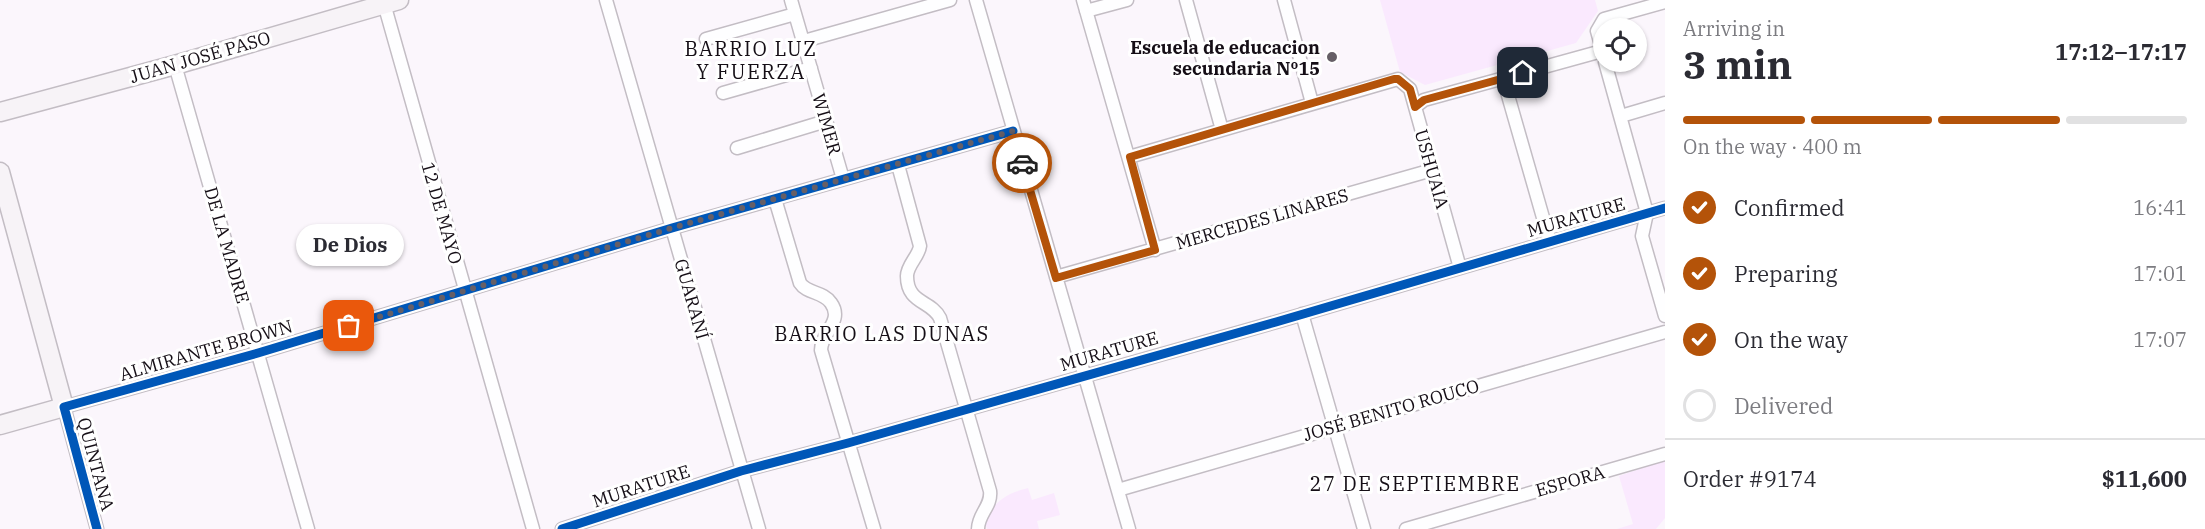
<!DOCTYPE html>
<html lang="en">
<head>
<meta charset="utf-8">
<style>
	body { margin:0; font-family:"IBM Plex Serif",serif; background:#f2f2f3; color:#2b2b33; height:100vh; display:flex; flex-direction:column; font-size:22px; white-space:nowrap }
	* { box-sizing:border-box; margin:0 }
	p { font-size:20px; color:#7c7c81 }
	.icon { flex:none; width:33px; height:33px; fill:none; stroke:currentColor; stroke-width:2; stroke-linecap:round; stroke-linejoin:round }
	.map { position:relative; flex:1; overflow:hidden }
	.side { display:flex; flex-direction:column; background:#fff; width:540px }
	.side>* { flex:none }
	.buttons { position:absolute; left:1593px; top:18px; display:grid; gap:12px }
	.buttons a { display:grid; place-items:center; width:54px; height:54px; border-radius:50%; background:#fff; box-shadow:0 2px 4px #0004; font-size:30px }
	.pin { position:absolute; display:grid; place-items:center; width:51px; height:51px; color:#fff; margin:-26px; border-radius:12px; box-shadow:0 3px 9px #0006 }
	.courier { position:absolute; display:grid; place-items:center; width:60px; height:60px; margin:-30px; border:4px solid #b45309; border-radius:50%; background:#fff; color:#222; box-shadow:0 2px 8px #0007 }
	.bubble { position:absolute; height:42px; border-radius:21px; background:#fff; box-shadow:0 2px 4px #0004; font-size:20px; font-weight:800; line-height:42px; text-align:center }
	.overview em { font-style:normal; font-weight:800 }
	.overview div { display:flex; flex-direction:column-reverse }
	.overview { display:flex; align-items:center; justify-content:space-between; height:102px; padding:0 18px }
	h1 { font-size:39px; font-weight:800; line-height:45px }
	.bar { display:grid; grid-template-columns:repeat(4,1fr); gap:9px 6px; align-content:center; height:72px; padding:0 18px }
	.bar i { height:8px; border-radius:4px; background:#e1e1e2 }
	.bar .selected { background:#b45309 }
	.bar p { grid-column:span 4 }
	.line { display:flex; align-items:center; gap:15px; padding:0 18px; border-top:2px solid #e1e1e2 }
	.line div { flex:1 }
	ol { padding:0 18px; list-style:none }
	li { display:flex; align-items:center; gap:18px; height:66px }
	li p { margin-inline-start:auto }
	li .icon { padding:6px; border-radius:50%; background:#b45309; color:#fff; stroke-width:4 }
	li:last-child { color:#7c7c81 }
	li i { width:33px; height:33px; border:3px solid #e1e1e2; border-radius:50% }
	main { display:flex; flex:1; min-height:0 }
	.map>svg:first-child { display:block }
	.green { fill:#fae9fe }
	.lines { fill:none; stroke-linecap:round; stroke-linejoin:round }
	.street-casing { stroke:#c3bdc4; stroke-width:15 }
	.secondary-casing { stroke:#c3bdc4; stroke-width:21 }
	.street { stroke:#fefeff; stroke-width:12 }
	.secondary { stroke:#f7f3f7; stroke-width:18 }
	.cycleway-casing { stroke:#fff; stroke-width:13 }
	.cycleway { stroke:#0057b8; stroke-width:9 }
	.done { stroke:#665f66; stroke-width:6; stroke-dasharray:0 10.8 }
	.route { stroke:#b45309; stroke-width:8 }
	.poi-dot { fill:#665f66; stroke:#fff; stroke-width:2 }
	.labels { text-anchor:middle; dominant-baseline:central; stroke-width:6; stroke-linejoin:round; paint-order:stroke }
	.poi-label { font-size:18px; font-weight:bold; fill:#150e16; stroke:#fff; text-anchor:end }
	.street-label { font-size:18px; fill:#150e16; stroke:#fff }
	.neighbourhood-label { font-size:20px; letter-spacing:1.5px; fill:#150e16; stroke:#fff }
</style>
</head>
<body>
<main>
<div class="map">
<svg width="1665" height="529" viewBox="0 0 1665 529">
	<rect width="100%" height="100%" fill="#fbf6fc"/>
	<!-- green -->
	<path class="green" d="M 1380,0 L 1595,0 L 1598,11 L 1576,43 L 1425,85 L 1400,72 Z
		M 1665,460 L 1665,518 L 1656,529 L 1617,529 L 1633,524 L 1619,476 Z
		M 1028,488 L 1032,500 L 1054,493 L 1060,515 L 1037,521 L 1039,529 L 987,529 L 984,519 C 998,500 1005,494 1028,488 Z"/>
	<g class="lines">
		<defs>
			<path id="street" d="M 383,0 L 533,529
				M 606,0 L 759,529
				M 791,0 L 843,179
				M 976,0 L 1129,529
				M 1083,0 L 1155,250
				M 1186,0 L 1222,130
				M 1284,0 L 1312,103
				M 1086,11 L 1127,0
				M 706,39 L 795,14
				M 804,41 L 950,0
				M 1604,56 L 1597,31 L 1604,19 L 1665,2
				M 1605,62 L 1647,213 L 1642,236 L 1665,316
				M 175,65 L 308,529
				M 1503,78 L 1550,242
				M 723,93 L 811,68
				M 1415,107 L 1424,100 L 1602,51
				M 1621,116 L 1665,103
				M 737,148 L 826,121
				M 1129,157 L 1398,79 L 1410,89 L 1460,268
				M 898,165 L 920,246 C 919,256 907,265 907,276 C 907,304 931,300 940,318 L 990,491 C 992,506 978,514 978,529
				M 775,199 L 800,283 C 807,294 823,291 831,303 C 844,321 821,333 821,350 L 874,529
				M 1056,277 L 1432,170
				M 1302,314 L 1364,529
				M 1118,490 L 1665,332
				M 97,529 L 64,407 L 258,353 L 672,228 L 1013,131
				M 562,529 L 741,471 L 848,443 L 1276,322 L 1665,208
				M 1406,529 L 1665,454"/>
			<path id="secondary" d="M 0,112 L 175,65 L 399,0
				M 0,172 L 64,407 L 0,425"/>
		</defs>
		<!-- street casing -->
		<use href="#street" class="street-casing"/>
		<!-- secondary casing -->
		<use href="#secondary" class="secondary-casing"/>
		<!-- street -->
		<use href="#street" class="street"/>
		<!-- secondary -->
		<use href="#secondary" class="secondary"/>
		<defs>
			<path id="cycleway" d="M 97,529 L 64,407 L 258,353 L 672,228 L 1013,131
				M 562,529 L 741,471 L 848,443 L 1276,322 L 1665,208"/>
		</defs>
		<!-- cycleway casing -->
		<use href="#cycleway" class="cycleway-casing"/>
		<!-- cycleway -->
		<use href="#cycleway" class="cycleway"/>
	</g>
	<g class="lines">
		<!-- done -->
		<path class="done" d="M 349,326 L 672,228 L 1013,131 L 1022,163"/>
		<!-- route -->
		<path class="route" d="M 1022,163 L 1056,278 L 1155,250 L 1130,157 L 1394,79 L 1398,79 L 1410,89 L 1415,107 L 1424,100 L 1523,73"/>
	</g>
	<!-- markers -->
	<circle class="poi-dot" cx="1332" cy="57" r="6"/>
	<g class="labels">
		<!-- poi labels -->
		<g class="poi-label">
			<text x="1320" y="47">Escuela de educacion<tspan x="1320" dy="21">secundaria Nº15</tspan></text>
		</g>
		<!-- street labels -->
		<g class="street-label">
			<text transform="translate(200 57) rotate(-16)">JUAN JOSÉ PASO</text>
			<text transform="translate(827 124) rotate(74)">WIMER</text>
			<text transform="translate(1432 169) rotate(74)">USHUAIA</text>
			<text transform="translate(442 213) rotate(74)">12 DE MAYO</text>
			<text transform="translate(1576 217) rotate(-16)">MURATURE</text>
			<text transform="translate(1262 219) rotate(-16)">MERCEDES LINARES</text>
			<text transform="translate(227 245) rotate(74)">DE LA MADRE</text>
			<text transform="translate(692 299) rotate(74)">GUARANÍ</text>
			<text transform="translate(206 350) rotate(-16)">ALMIRANTE BROWN</text>
			<text transform="translate(1109 351) rotate(-16)">MURATURE</text>
			<text transform="translate(1391 410) rotate(-16)">JOSÉ BENITO ROUCO</text>
			<text transform="translate(96 464) rotate(75)">QUINTANA</text>
			<text transform="translate(1570 481) rotate(-16)">ESPORA</text>
			<text transform="translate(641 486) rotate(-18)">MURATURE</text>
		</g>
		<!-- neighbourhood labels -->
		<g class="neighbourhood-label">
			<text x="751" y="48">BARRIO LUZ<tspan x="751" dy="23">Y FUERZA</tspan></text>
			<text x="882" y="333">BARRIO LAS DUNAS</text>
			<text x="1415" y="483">27 DE SEPTIEMBRE</text>
		</g>
	</g>
</svg>
<div class="buttons">
<a><svg class="icon" aria-label="locate" viewBox="0 0 24 24"><circle cx="12" cy="12" r="6"/><path d="M12 2v4M12 18v4M2 12h4M18 12h4"/></svg></a>
</div>
<div class="pin" style="left:349px;top:326px;background:#ea580c"><svg class="icon" aria-label="bag" viewBox="0 0 24 24"><path d="M5 8h14l-1 12H6zM9 8a3 3 0 0 1 6 0"/></svg></div>
<div class="pin" style="left:1523px;top:73px;background:#1f2937"><svg class="icon" aria-label="home" viewBox="0 0 24 24"><path d="M3 11l9-7 9 7M6 9v11h12V9"/></svg></div>
<div class="courier" style="left:1022px;top:163px"><svg class="icon" aria-label="car" viewBox="0 0 24 24"><path d="M5 17H2v-5l4-1 3-4h7l3 4 3 1v5h-3M9 17h6M6 11h13"/><circle cx="7" cy="17" r="2"/><circle cx="17" cy="17" r="2"/></svg></div>
<div class="bubble" style="left:296px;top:224px;width:108px">De Dios</div>
</div>
<section class="side">
<div class="overview"><div><h1>3 min</h1><p>Arriving in</p></div><em>17:12–17:17</em></div>
<div class="bar"><i class="selected"></i><i class="selected"></i><i class="selected"></i><i></i><p>On the way · 400 m</p></div>
<ol>
<li><svg class="icon" aria-label="check" viewBox="0 0 24 24"><path d="M5 12l5 5 9-10"/></svg>Confirmed<p>16:41</p></li>
<li><svg class="icon" aria-label="check" viewBox="0 0 24 24"><path d="M5 12l5 5 9-10"/></svg>Preparing<p>17:01</p></li>
<li><svg class="icon" aria-label="check" viewBox="0 0 24 24"><path d="M5 12l5 5 9-10"/></svg>On the way<p>17:07</p></li>
<li><i></i>Delivered</li>
</ol>
<div class="line" style="height:78px"><div>Order #9174</div><b>$11,600</b></div>
</section>
</main>
</body>
</html>
